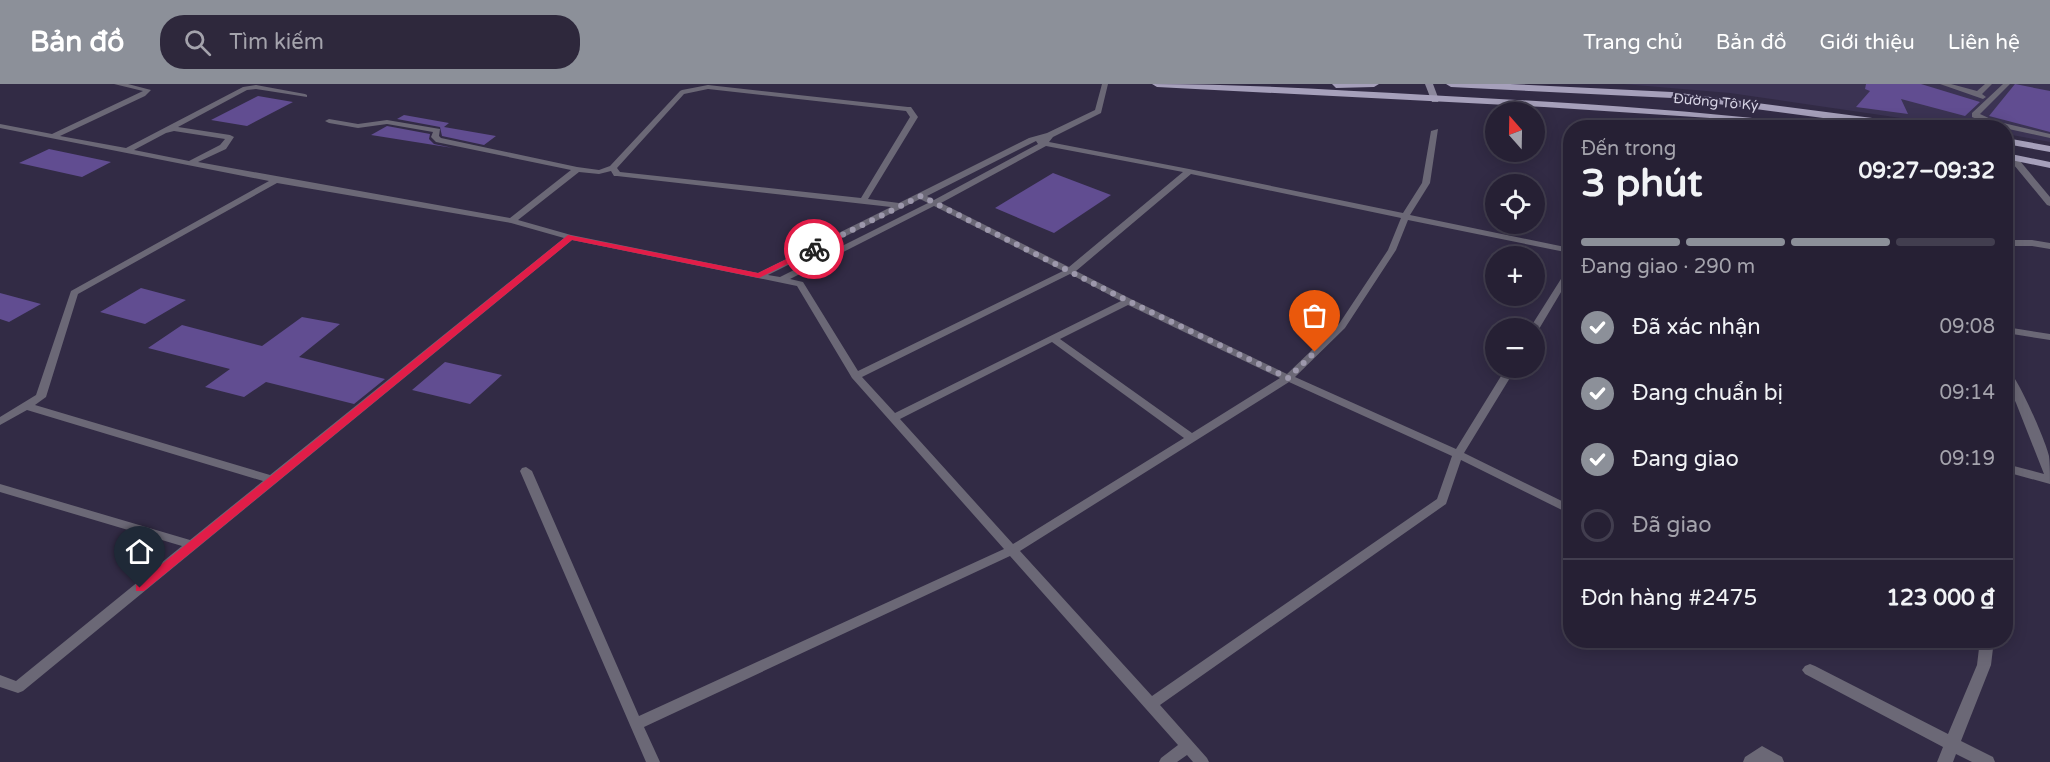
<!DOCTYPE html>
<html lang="vi">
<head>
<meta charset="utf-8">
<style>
	body { margin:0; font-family:"Varela Round",sans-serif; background:#2e283c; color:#f1f3f6; height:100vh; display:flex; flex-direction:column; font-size:22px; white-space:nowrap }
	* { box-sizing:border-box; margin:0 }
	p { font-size:20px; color:#a4a3ac }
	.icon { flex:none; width:33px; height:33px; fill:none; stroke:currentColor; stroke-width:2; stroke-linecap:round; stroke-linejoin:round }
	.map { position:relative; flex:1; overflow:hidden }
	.details { position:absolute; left:1563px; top:36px; width:450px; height:528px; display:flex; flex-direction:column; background:#262034; border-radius:24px; box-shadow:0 3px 15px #0003,0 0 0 2px #423e4f }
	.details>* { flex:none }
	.needle { width:39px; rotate:340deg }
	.fabs { position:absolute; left:1485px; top:18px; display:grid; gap:12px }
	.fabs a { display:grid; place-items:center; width:60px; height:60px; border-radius:50%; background:#262034; box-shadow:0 3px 15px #0003,0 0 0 2px #423e4f; font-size:30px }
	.pin { position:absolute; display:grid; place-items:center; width:51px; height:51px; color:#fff; margin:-62px -26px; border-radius:50% 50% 50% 0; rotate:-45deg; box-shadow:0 0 6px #0007 }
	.pin .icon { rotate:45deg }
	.courier { position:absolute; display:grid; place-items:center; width:60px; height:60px; margin:-30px; border:4px solid #e11d48; border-radius:50%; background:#fff; color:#222; box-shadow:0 2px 8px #0007 }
	.summary em { font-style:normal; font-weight:800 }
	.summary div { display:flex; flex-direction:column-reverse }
	.summary { display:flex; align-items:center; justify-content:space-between; height:102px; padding:0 18px }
	h1 { font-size:39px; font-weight:800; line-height:45px }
	.bar { display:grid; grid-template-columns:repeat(4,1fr); gap:9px 6px; align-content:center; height:72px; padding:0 18px }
	.bar i { height:8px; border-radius:4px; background:#423e4f }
	.bar .on { background:#8c9099 }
	.bar p { grid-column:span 4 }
	.line { display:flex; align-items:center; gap:15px; padding:0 18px; border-top:2px solid #423e4f }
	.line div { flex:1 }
	ol { padding:0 18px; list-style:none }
	li { display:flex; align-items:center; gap:18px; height:66px }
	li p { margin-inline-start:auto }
	li .icon { padding:6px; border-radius:50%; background:#8c9099; color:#fff; stroke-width:4 }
	li:last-child { color:#a4a3ac }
	li i { width:33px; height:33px; border:3px solid #423e4f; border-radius:50% }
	header { display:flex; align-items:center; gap:36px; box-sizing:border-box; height:84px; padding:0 30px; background:#8c9099; color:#fff }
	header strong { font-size:28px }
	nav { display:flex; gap:33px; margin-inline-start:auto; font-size:21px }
	.search { width:420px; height:54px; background:#2e283c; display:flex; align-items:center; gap:15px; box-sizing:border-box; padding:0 21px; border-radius:24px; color:#a4a3ac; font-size:22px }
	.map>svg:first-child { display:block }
	.built { fill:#3b3353 }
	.building { fill:#614d91 }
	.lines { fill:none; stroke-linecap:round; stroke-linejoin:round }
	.lane { fill:#6b6876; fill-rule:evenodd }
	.street { fill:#6b6876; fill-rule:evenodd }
	.secondary { fill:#8c889d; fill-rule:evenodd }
	.primary { fill:#a6a0bb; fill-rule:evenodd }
	.route { fill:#e11d48 }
	.done { stroke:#9d98ac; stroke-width:6; stroke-dasharray:0 10.8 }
	.labels { text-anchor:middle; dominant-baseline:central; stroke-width:4.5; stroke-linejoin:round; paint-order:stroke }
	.far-street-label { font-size:14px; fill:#d6d3e4; stroke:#322b45 }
</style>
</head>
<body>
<header>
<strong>Bản đồ</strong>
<div class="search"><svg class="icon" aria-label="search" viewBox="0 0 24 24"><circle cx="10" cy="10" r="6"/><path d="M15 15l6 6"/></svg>Tìm kiếm</div>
<nav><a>Trang chủ</a><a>Bản đồ</a><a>Giới thiệu</a><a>Liên hệ</a></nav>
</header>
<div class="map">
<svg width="2050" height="678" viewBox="0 0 2050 678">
	<rect width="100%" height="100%" fill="#322b45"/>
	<!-- built -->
	<path class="built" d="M 1623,0 L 2050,0 L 2050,58 L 2006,50 L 2006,44 L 1962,43 L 1730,9 Z"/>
	<!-- building -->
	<path class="building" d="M 1866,0 L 1921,0 L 1980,18 L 1965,32 L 1901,15 L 1908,30 L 1856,23 L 1870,7 L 1865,5 Z
		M 2015,0 L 2050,7 L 2050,48 L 1989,32 Z
		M 258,12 L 293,18 L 247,42 L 211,36 Z
		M 404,31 L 449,39 L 444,43 L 496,52 L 484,61 L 442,52 L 440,43 L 397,35 Z
		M 387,42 L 430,50 L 429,55 L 434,60 L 453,64 L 371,51 Z
		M 49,65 L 111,78 L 82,93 L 19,79 Z
		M 1053,89 L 1111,111 L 1054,149 L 995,124 Z
		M 141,204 L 186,216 L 145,240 L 100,228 Z
		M 0,209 L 41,220 L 9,238 L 0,235 Z
		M 302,233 L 340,240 L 299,273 L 385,295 L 354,320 L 266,298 L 244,313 L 205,303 L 230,285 L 148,264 L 182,241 L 262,262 Z
		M 445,278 L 502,291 L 470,320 L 412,306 Z"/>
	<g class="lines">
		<!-- lane -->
		<path class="lane" d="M 114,0 L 128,0 L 151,6 L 145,12 L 60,52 L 126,64 L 243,3 L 256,1 L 305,10 L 307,11 L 307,13 L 256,5 L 247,6 L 178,43 L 230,51 L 234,53 L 226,65 L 198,78 L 510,134 L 571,86 L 436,58 L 431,53 L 433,48 L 387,40 L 358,44 L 329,39 L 325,37 L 329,35 L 358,40 L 387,36 L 440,45 L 439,52 L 441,54 L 577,83 L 599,86 L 610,82 L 680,7 L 682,6 L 708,1 L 908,23 L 911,23 L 918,33 L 868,115 L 899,119 L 1029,54 L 1047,49 L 1095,26 L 1102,0 L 1108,0 L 1101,29 L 1053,53 L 1049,58 L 1189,85 L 1403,129 L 1422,99 L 1431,47 L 1438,45 L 1430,99 L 1410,131 L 1570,164 L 1570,169 L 1408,136 L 1396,166 L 1345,244 L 1295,293 L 1456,365 L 1506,284 L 1516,284 L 1464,369 L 1570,421 L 1570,430 L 1461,376 L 1446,420 L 1160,621 L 1207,674 L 1209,678 L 1193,678 L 1187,671 L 1177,678 L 1159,678 L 1161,674 L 1178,661 L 1010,472 L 644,643 L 660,678 L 646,678 L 520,387 L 522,384 L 526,383 L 532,387 L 639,632 L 1004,465 L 852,294 L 797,202 L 572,156 L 23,607 L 18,609 L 0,603 L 0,591 L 16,597 L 182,462 L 0,408 L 0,400 L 190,456 L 263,397 L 27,326 L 0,341 L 0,333 L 36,311 L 71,207 L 269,97 L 0,44 L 0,40 L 52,50 L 143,7 ZM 708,5 L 906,27 L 910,33 L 861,114 L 620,88 L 617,84 L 684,10 ZM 174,47 L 225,55 L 220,61 L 189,77 L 134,66 L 166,49 ZM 1036,57 L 1038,60 L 934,116 L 927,112 ZM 1046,62 L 1183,88 L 1069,183 L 941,119 ZM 611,87 L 614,92 L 617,92 L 891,123 L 758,189 L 571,151 L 518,136 L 579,88 L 599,90 ZM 1191,90 L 1401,134 L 1388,166 L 1339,240 L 1287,290 L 1131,215 L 1076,187 ZM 277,99 L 511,139 L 564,154 L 270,391 L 35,321 L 46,313 L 78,210 ZM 920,115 L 928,119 L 780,193 L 768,191 ZM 934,122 L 1063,187 L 858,287 L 803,198 L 790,195 ZM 1070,190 L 1121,217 L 895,329 L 862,293 ZM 1128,221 L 1280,294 L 1192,349 L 1060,255 ZM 1052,258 L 1184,354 L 1013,460 L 900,335 ZM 1289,298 L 1452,372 L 1437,415 L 1152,612 L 1020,467 Z
			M 1940,0 L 1951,0 L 1977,7 L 1985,0 L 1992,0 L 1982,10 L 1986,13 L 1983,15 Z
			M 2003,0 L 2010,0 L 1980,30 L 1995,37 L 2050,50 L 2050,54 L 1990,41 L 1972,33 L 1972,29 Z
			M 1564,84 L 1570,85 L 1570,104 L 1566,102 Z
			M 2006,156 L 2032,156 L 2050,159 L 2050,165 L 2032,162 L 2006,162 Z
			M 1570,184 L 1570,193 L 1539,245 L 1534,248 L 1534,244 L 1530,244 L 1566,187 Z"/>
		<!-- street -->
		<path class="street" d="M 2012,70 L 2015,71 L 2050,113 L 2050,122 L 2047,121 L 2009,75 L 2008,73 Z
			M 2006,243 L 2050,250 L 2050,256 L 2006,249 Z
			M 2006,284 C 2016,288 2046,358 2049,372 C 2050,381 2050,392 2050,400 L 2006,388 L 2006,380 L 2044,390 L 2016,319 L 2006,298 Z
			M 1980,556 L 1994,556 L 1991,581 L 1961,657 L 1993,673 L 1995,678 L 1972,678 L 1956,670 L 1953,678 L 1937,678 L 1943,663 L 1805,590 L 1802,586 L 1805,582 L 1810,580 L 1815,582 L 1948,650 L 1977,581 Z
			M 1762,662 L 1782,673 L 1784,678 L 1743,678 L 1745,673 Z"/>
		<!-- secondary -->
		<path class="secondary" d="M 1425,0 L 1433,0 L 1439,16 L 1438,18 L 1432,18 Z"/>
		<!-- primary -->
		<path class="primary" d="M 1152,0 C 1244,0 1336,6 1428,11 C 1557,18 1684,25 1812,41 L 1817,44 L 1784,44 L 1710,34 L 1544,23 L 1157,3 Z
			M 1332,0 L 1379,0 L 1374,3 L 1336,4 Z
			M 1446,0 L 1510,0 L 1672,8 L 1926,41 L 1931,44 L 1898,44 L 1672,14 L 1451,3 Z
			M 2006,54 L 2050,62 L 2050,68 L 2006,60 Z
			M 2006,69 L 2050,78 L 2050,84 L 2006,75 Z"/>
	</g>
	<!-- route -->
	<path class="route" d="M 568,151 L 758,189 L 811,163 L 818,165 L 759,194 L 572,156 L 144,507 L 136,507 L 136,501 Z"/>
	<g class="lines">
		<!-- done -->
		<path class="done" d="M 814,165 L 921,112 L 1128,217 L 1288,294 L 1315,268"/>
	</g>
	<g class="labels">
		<!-- far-street labels -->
		<g class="far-street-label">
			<text transform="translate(1716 18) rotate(5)">Đường Tô Ký</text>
		</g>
	</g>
</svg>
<div class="fabs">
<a><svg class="needle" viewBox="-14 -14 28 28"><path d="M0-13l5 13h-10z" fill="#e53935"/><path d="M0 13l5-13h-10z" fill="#a4a3ac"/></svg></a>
<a><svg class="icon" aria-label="locate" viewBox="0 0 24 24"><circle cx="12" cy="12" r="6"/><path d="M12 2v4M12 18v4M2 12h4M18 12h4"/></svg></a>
<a>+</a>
<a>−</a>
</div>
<div class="pin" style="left:1315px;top:268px;background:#ea580c"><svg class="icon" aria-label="bag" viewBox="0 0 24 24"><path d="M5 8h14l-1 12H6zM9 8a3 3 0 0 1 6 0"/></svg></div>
<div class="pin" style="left:140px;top:504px;background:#1f2937"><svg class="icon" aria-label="home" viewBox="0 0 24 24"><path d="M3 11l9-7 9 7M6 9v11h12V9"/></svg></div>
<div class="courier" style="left:814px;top:165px"><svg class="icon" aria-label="bike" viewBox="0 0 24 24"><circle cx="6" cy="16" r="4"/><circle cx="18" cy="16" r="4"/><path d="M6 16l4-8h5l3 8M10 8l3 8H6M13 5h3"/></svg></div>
<section class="details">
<div class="summary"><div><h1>3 phút</h1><p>Đến trong</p></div><em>09:27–09:32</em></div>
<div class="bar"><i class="on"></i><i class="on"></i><i class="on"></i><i></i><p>Đang giao · 290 m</p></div>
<ol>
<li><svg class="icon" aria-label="check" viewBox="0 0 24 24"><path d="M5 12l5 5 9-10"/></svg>Đã xác nhận<p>09:08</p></li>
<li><svg class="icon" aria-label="check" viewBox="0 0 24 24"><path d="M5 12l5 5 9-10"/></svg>Đang chuẩn bị<p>09:14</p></li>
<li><svg class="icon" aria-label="check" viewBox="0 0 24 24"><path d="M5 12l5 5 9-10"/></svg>Đang giao<p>09:19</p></li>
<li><i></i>Đã giao</li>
</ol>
<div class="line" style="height:78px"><div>Đơn hàng #2475</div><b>123 000 ₫</b></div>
</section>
</div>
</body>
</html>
